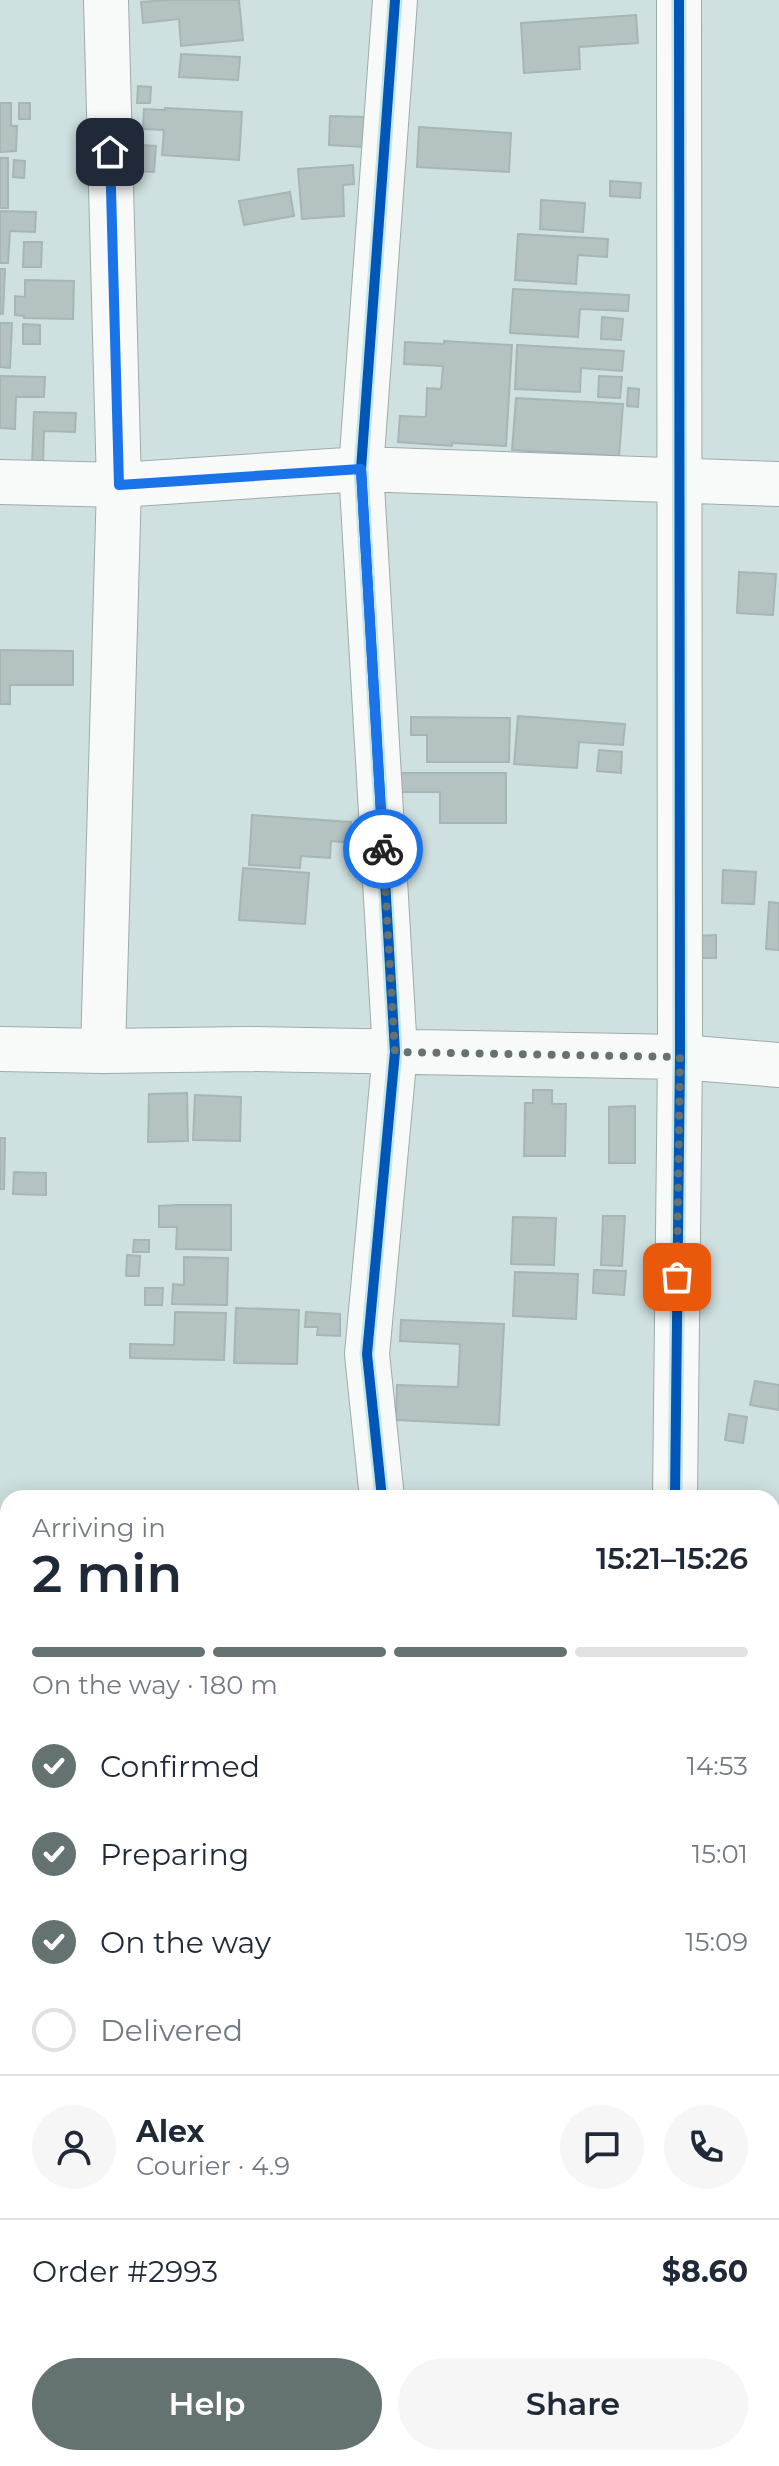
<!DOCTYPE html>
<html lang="en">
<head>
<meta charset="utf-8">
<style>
	body { margin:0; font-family:Montserrat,sans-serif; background:#f6f6f7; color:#1f2937; height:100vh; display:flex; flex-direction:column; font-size:30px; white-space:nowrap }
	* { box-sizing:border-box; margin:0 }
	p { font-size:26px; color:#747a83 }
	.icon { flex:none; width:44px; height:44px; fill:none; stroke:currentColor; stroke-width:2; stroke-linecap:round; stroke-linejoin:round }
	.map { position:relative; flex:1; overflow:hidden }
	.side { position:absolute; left:0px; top:1490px; width:780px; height:976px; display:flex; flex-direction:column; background:#fff; border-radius:24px 24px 0 0; box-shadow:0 4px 20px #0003 }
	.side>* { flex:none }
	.pin { position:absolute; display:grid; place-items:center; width:68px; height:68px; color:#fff; margin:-34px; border-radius:16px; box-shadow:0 4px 12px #0006 }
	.courier { position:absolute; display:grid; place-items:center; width:80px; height:80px; margin:-40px; border:6px solid #1a73e8; border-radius:50%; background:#fff; color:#222; box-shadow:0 2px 10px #0007 }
	.headline em { font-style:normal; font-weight:600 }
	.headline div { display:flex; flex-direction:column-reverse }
	.headline { display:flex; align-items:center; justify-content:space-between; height:136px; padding:0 32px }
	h1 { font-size:52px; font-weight:600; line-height:60px }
	.bar { display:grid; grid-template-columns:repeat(4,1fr); gap:12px 8px; align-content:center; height:96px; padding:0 32px }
	.bar i { height:10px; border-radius:6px; background:#e0e1e3 }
	.bar .current { background:#647272 }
	.bar p { grid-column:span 4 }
	.line { display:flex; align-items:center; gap:20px; padding:0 32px; border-top:2px solid #e0e1e3 }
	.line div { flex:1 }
	.round { display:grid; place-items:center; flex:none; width:84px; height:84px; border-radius:42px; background:#f6f6f7 }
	ol { padding:0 32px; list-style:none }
	li { display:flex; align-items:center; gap:24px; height:88px }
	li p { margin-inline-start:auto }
	li .icon { padding:8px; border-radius:50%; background:#647272; color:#fff; stroke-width:4 }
	li:last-child { color:#747a83 }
	li i { width:44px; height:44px; border:4px solid #e0e1e3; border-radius:50% }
	.button { display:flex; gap:16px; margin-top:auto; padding:16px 32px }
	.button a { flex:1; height:92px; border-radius:48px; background:#647272; color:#fff; font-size:32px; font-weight:600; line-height:92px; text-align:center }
	.button a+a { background:#f6f6f7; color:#1f2937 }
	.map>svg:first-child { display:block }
	.building { fill:#b4c2c2; stroke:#a8b5b6; stroke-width:2 }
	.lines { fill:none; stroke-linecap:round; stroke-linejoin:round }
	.minor-casing { stroke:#9eabab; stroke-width:46 }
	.minor { stroke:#f8fafa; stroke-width:44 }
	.cycleway-casing { stroke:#c7e6e8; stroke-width:15 }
	.cycleway { stroke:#0057b8; stroke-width:10 }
	.done { stroke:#647272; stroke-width:8; stroke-dasharray:0 14.4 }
	.route { stroke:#1a73e8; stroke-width:10 }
</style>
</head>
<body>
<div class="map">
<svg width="779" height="2466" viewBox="0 0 779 2466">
	<rect width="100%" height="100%" fill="#cfe0e0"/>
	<!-- building -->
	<path class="building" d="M 167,0 L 239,0 L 243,40 L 181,46 L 179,19 L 143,23 L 141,2 Z
		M 636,15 L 638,43 L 579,47 L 580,69 L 524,73 L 521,23 Z
		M 181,54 L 240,57 L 238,80 L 179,77 Z
		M 138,86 L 151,87 L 150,103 L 137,103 Z
		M 0,103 L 11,103 L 11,126 L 17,126 L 16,151 L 0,152 Z
		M 19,103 L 30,103 L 30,119 L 19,119 Z
		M 165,108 L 242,112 L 239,160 L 162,155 L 164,130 L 143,129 L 144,109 L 165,110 Z
		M 330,116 L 367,117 L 365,147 L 329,145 Z
		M 419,127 L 511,133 L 509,172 L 417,167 Z
		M 138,145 L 156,146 L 154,172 L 136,171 Z
		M 0,158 L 8,158 L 8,208 L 0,208 Z
		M 14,160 L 25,161 L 24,178 L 13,177 Z
		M 353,165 L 354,184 L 343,185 L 344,216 L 302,219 L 298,169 Z
		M 610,181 L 641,183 L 640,198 L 610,196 Z
		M 290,192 L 294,216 L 244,225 L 239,201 Z
		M 541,200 L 585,203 L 583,232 L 540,229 Z
		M 0,211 L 36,212 L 35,232 L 10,231 L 8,263 L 0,263 Z
		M 518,234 L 608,239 L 607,257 L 578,255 L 576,284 L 515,280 Z
		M 24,242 L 42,242 L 41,267 L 23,267 Z
		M 0,269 L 5,269 L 3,314 L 0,314 Z
		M 25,280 L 74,281 L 73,319 L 24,318 L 24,316 L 15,315 L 15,296 L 25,297 Z
		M 513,289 L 629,295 L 628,311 L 580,309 L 578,337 L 510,333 Z
		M 602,317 L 623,319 L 621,340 L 601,339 Z
		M 0,323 L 12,323 L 10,368 L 0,367 Z
		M 23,324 L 40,325 L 40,344 L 23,344 Z
		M 444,341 L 512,345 L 506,446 L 452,443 L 452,446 L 398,442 L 400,416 L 426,417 L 427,388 L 441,389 L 443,366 L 404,364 L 405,342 L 444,344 Z
		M 517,345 L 624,351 L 622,371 L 581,368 L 580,392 L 515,389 Z
		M 0,376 L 45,377 L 44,397 L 16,397 L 15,429 L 0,428 Z
		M 599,376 L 622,377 L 620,398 L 598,397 Z
		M 628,388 L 639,389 L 638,407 L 627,406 Z
		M 516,398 L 623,404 L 619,456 L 512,450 Z
		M 34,412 L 76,413 L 75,432 L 44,431 L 43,466 L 32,465 Z
		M 739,572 L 776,574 L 773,615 L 737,613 Z
		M 0,650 L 73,651 L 73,685 L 10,685 L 10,704 L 0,704 Z
		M 518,716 L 625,724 L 623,745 L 579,742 L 577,768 L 514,764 Z
		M 411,717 L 510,718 L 509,762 L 427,762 L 427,735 L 411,735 Z
		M 599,750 L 622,752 L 621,773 L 597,771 Z
		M 399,773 L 506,773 L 506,823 L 440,823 L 440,792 L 399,792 Z
		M 252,815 L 351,822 L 350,843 L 331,841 L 330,858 L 301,856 L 300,868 L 249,865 Z
		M 243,868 L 309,873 L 305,924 L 239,920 Z
		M 723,870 L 756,872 L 754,904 L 722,903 Z
		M 769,902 L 779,903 L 779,950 L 766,949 Z
		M 716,935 L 716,958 L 695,958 L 694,936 Z
		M 533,1090 L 552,1090 L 552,1104 L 566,1104 L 565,1156 L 524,1156 L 525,1103 L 533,1103 Z
		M 187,1093 L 188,1141 L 148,1142 L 149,1094 Z
		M 195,1095 L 241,1097 L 240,1141 L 193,1140 Z
		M 635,1106 L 635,1163 L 609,1163 L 609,1107 Z
		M 0,1138 L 5,1138 L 4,1189 L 0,1189 Z
		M 14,1172 L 46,1173 L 46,1195 L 13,1194 Z
		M 176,1205 L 231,1205 L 231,1250 L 176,1249 L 177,1227 L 159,1227 L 159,1206 Z
		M 603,1216 L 625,1216 L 622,1266 L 601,1265 Z
		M 513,1217 L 556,1218 L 554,1265 L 511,1264 Z
		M 134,1240 L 149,1240 L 149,1252 L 133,1252 Z
		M 127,1255 L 140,1256 L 139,1276 L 126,1276 Z
		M 184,1257 L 228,1258 L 227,1305 L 172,1304 L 173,1284 L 184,1285 Z
		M 594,1270 L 626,1271 L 624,1295 L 593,1293 Z
		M 515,1272 L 578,1274 L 576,1319 L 513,1316 Z
		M 145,1288 L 163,1288 L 162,1305 L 145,1305 Z
		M 236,1308 L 299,1310 L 297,1364 L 234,1363 Z
		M 175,1312 L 226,1313 L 224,1360 L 130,1358 L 130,1344 L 174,1345 Z
		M 306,1312 L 340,1314 L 340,1336 L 317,1335 L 318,1327 L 305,1327 Z
		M 401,1320 L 504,1324 L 499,1425 L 396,1420 L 397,1385 L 458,1387 L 460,1344 L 400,1341 Z
		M 755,1381 L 779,1385 L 779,1410 L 750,1405 Z
		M 729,1414 L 747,1417 L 743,1443 L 725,1440 Z
		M 8,1661 L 8,1687 L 0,1687 L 0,1662 Z
		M 0,1732 L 8,1732 L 8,1763 L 0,1763 Z
		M 0,2001 L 8,2001 L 8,2035 L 0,2034 Z
		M 772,2353 L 779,2353 L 779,2401 L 772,2401 Z
		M 0,2379 L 8,2380 L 8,2401 L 5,2419 L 0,2418 Z
		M 779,2427 L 779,2457 L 735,2464 L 734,2458 L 772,2458 L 772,2428 Z
		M 78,2458 L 115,2460 L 114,2466 L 77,2466 Z
		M 511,2458 L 554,2458 L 553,2464 L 511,2463 Z
		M 673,2458 L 721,2458 L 721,2466 L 673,2466 Z"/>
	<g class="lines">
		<defs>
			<path id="minor" d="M 0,482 L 119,485 L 361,469 L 779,484
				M 0,1049 L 103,1051 L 248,1049 L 680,1057 L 779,1065
				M 103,1051 L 119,485 L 106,0
				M 382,1498 L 367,1354 L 395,1052 L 361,469 L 395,0
				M 675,1498 L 680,1057 L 679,0
				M 0,1620 L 8,1623
				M 772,1802 L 779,1798
				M 772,2327 L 779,2328
				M 658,2466 L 659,2458"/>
		</defs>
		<!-- minor casing -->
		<use href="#minor" class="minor-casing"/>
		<!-- minor -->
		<use href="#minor" class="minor"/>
		<defs>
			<path id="cycleway" d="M 382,1498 L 367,1354 L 395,1052 L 361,469 L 395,0
				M 675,1498 L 680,1057 L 679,0"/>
		</defs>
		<!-- cycleway casing -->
		<use href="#cycleway" class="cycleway-casing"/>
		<!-- cycleway -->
		<use href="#cycleway" class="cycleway"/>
	</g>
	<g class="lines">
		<!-- done -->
		<path class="done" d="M 383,849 L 395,1052 L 680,1057 L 677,1277"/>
		<!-- route -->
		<path class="route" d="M 110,152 L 119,485 L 361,469 L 383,849"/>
	</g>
</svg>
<div class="pin" style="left:677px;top:1277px;background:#ea580c"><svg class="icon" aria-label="bag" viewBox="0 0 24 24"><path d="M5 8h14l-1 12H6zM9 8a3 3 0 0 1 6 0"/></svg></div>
<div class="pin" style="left:110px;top:152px;background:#1f2937"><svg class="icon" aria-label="home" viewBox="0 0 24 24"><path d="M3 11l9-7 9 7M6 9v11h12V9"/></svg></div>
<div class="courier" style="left:383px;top:849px"><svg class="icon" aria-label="bike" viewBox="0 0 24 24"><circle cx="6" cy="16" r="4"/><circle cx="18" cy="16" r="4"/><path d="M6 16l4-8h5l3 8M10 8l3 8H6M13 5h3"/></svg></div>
<section class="side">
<div class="headline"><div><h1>2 min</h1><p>Arriving in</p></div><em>15:21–15:26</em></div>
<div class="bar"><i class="current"></i><i class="current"></i><i class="current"></i><i></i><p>On the way · 180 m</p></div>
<ol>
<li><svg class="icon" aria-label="check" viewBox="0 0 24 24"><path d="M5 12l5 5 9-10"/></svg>Confirmed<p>14:53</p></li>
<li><svg class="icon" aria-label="check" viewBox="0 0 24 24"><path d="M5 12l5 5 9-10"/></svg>Preparing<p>15:01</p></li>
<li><svg class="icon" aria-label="check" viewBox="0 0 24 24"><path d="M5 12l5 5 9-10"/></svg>On the way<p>15:09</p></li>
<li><i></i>Delivered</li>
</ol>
<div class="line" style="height:144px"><a class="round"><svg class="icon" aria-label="person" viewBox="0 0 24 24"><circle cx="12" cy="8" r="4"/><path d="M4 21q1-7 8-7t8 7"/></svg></a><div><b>Alex</b><p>Courier · 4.9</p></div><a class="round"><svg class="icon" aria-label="chat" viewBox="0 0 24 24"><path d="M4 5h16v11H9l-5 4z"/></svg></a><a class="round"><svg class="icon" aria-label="phone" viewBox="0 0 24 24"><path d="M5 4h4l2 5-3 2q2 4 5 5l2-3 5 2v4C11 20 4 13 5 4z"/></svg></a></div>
<div class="line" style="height:104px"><div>Order #2993</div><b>$8.60</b></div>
<div class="button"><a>Help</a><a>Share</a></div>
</section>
</div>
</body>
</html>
